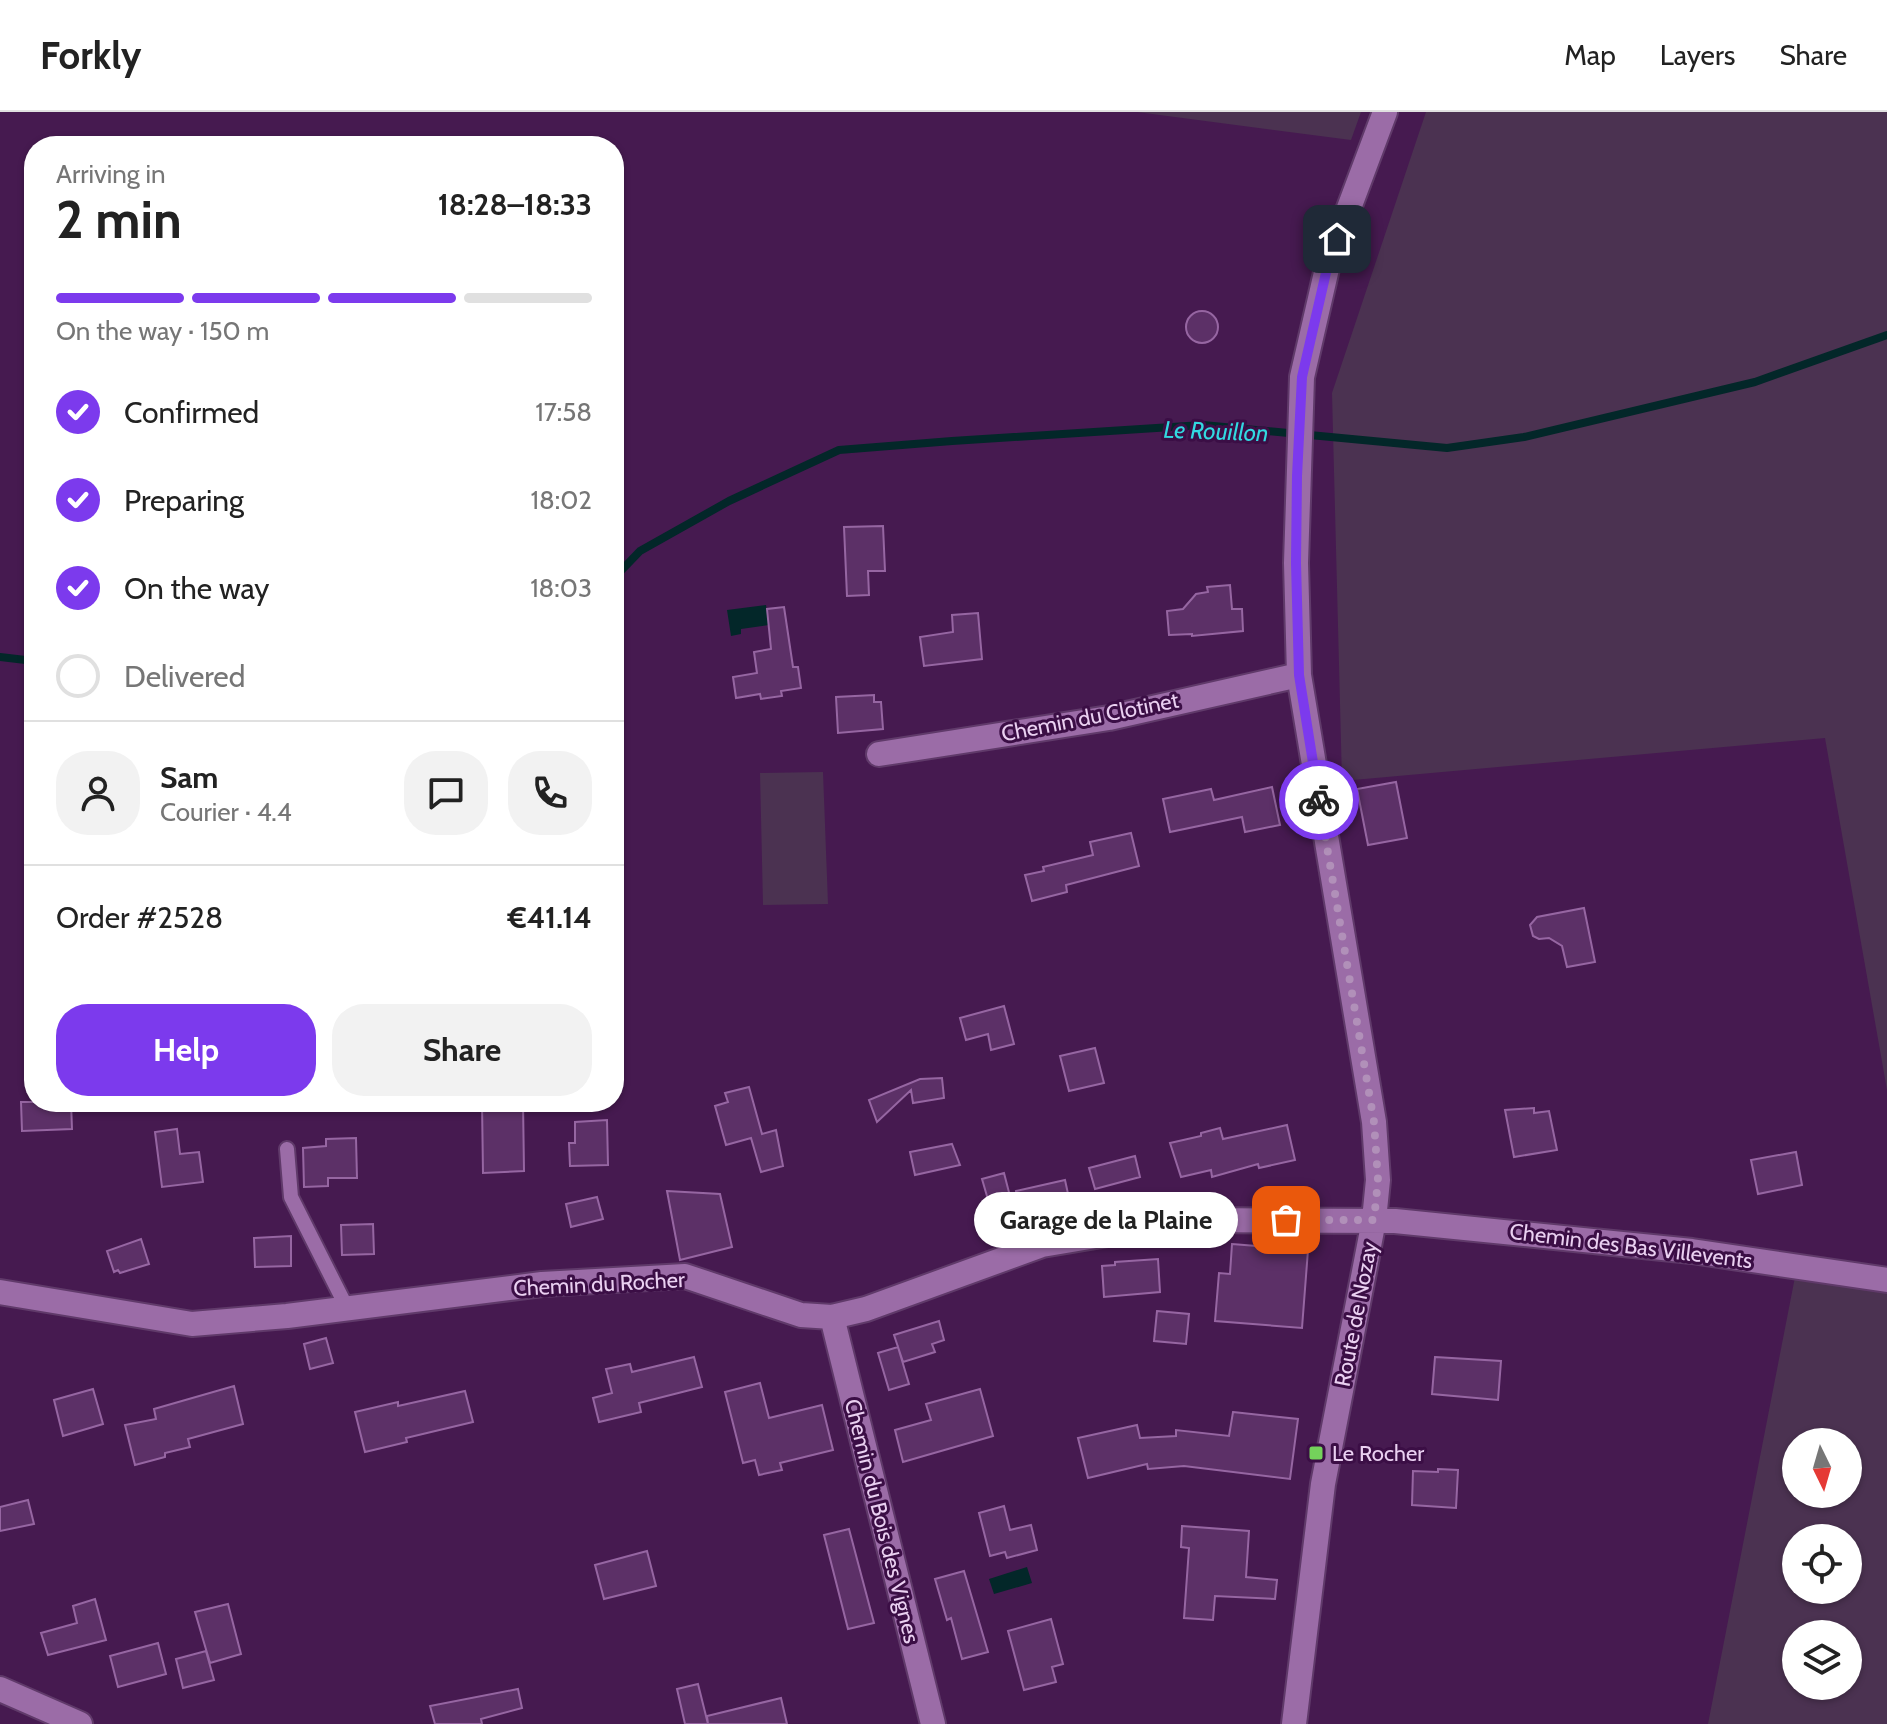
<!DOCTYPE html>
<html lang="en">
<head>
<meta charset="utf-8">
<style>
	body { margin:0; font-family:Cabin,sans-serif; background:#f2f2f2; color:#222; height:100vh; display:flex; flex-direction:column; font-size:30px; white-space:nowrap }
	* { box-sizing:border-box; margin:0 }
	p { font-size:26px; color:#767676 }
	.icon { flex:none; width:44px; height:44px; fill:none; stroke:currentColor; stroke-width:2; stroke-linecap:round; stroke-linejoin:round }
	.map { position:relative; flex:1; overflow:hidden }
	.sheet { position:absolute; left:24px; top:24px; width:600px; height:976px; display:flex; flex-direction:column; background:#fff; border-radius:32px; box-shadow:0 2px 6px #0004 }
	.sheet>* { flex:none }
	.needle { width:52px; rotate:175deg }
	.controls { position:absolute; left:1782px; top:1316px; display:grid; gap:16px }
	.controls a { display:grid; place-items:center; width:80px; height:80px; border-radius:50%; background:#fff; box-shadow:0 2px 6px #0004; font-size:40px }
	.pin { position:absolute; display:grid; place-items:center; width:68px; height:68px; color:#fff; margin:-34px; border-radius:16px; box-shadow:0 4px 12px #0006 }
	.courier { position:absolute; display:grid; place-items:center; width:80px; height:80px; margin:-40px; border:6px solid #7c3aed; border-radius:50%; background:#fff; color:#222; box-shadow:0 2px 10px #0007 }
	.bubble { position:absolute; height:56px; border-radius:28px; background:#fff; box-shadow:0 2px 6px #0004; font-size:26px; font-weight:800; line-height:56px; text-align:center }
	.summary em { font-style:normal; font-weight:800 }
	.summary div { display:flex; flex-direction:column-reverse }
	.summary { display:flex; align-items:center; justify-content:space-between; height:136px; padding:0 32px }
	h1 { font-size:52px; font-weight:800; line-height:60px }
	.bar { display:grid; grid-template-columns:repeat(4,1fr); gap:12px 8px; align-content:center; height:96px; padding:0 32px }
	.bar i { height:10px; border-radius:6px; background:#e0e0e0 }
	.bar .active { background:#7c3aed }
	.bar p { grid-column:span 4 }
	.line { display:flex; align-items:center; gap:20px; padding:0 32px; border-top:2px solid #e0e0e0 }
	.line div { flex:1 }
	.round { display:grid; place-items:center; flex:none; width:84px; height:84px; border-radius:32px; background:#f2f2f2 }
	ol { padding:0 32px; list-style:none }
	li { display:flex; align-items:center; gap:24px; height:88px }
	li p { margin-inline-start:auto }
	li .icon { padding:8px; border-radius:50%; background:#7c3aed; color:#fff; stroke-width:4 }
	li:last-child { color:#767676 }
	li i { width:44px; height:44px; border:4px solid #e0e0e0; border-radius:50% }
	.button { display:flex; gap:16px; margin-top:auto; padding:16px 32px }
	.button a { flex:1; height:92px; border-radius:32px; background:#7c3aed; color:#fff; font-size:32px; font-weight:800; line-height:92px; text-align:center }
	.button a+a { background:#f2f2f2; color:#222 }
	header { display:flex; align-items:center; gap:48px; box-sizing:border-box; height:112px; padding:0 40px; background:#fff; border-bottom:2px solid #e0e0e0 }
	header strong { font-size:38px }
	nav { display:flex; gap:44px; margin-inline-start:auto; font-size:28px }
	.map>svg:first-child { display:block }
	.green { fill:#4b3251; fill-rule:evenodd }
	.water { fill:#032729 }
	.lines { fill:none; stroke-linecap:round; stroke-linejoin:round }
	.stream { stroke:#032729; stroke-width:8 }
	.building { fill:#5c3067; stroke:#9666a2; stroke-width:2 }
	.service-casing { stroke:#603a6a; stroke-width:18 }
	.minor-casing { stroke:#603a6a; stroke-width:28 }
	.service { stroke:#9b6ca7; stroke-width:14 }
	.minor { stroke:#9b6ca7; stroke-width:24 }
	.done { stroke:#b190b9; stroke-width:8; stroke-dasharray:0 14.4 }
	.route { stroke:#7c3aed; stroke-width:10 }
	.poi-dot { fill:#74d25b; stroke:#3b0e45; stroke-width:3 }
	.labels { text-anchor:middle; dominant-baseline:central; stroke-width:6; stroke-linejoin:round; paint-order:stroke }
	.street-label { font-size:22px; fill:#ead0f1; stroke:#3b0e45 }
	.poi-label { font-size:22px; fill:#ead0f1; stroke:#3b0e45; text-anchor:start }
	.water-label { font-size:24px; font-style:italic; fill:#32d9e1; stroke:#3b0e45 }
</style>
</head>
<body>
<header>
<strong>Forkly</strong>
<nav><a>Map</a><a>Layers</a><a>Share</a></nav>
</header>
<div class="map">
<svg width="1887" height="1612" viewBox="0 0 1887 1612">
	<rect width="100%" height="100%" fill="#461a50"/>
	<!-- green -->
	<path class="green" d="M 1137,0 L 1361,0 L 1351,28 Z
		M 1426,0 L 1887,0 L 1887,978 L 1825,626 L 1342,669 L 1332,281 Z
		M 823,660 L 828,792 L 763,793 L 760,661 Z
		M 1795,1165 L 1887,1178 L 1887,1612 L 1708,1612 ZM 1796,1330 L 1848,1330 L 1848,1382 L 1796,1382 ZM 1796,1426 L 1848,1426 L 1848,1478 L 1796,1478 ZM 1796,1522 L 1848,1522 L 1848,1574 L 1796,1574 Z"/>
	<!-- water -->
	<path class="water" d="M 766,493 L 769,513 L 741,517 L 741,522 L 731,524 L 727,498 Z
		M 1027,1455 L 1032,1471 L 994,1482 L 989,1467 Z"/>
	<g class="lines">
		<!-- stream -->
		<path class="stream" d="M 614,466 L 640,439 L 729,389 L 839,338 L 952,329 L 1203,313 L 1447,336 L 1524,325 L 1755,270 L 1887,223
			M 0,545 L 34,549"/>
	</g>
	<!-- building -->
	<path class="building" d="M1186 215a16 16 0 1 1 32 0a16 16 0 1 1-32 0Z
		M 883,414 L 885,459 L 868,459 L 869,483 L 847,484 L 844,415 Z
		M 1230,473 L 1232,497 L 1242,497 L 1243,519 L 1192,524 L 1192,522 L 1169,523 L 1167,499 L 1183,497 L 1196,482 L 1208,480 L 1207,475 Z
		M 784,495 L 793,555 L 798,555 L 801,576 L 781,579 L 782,584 L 761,587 L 760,582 L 736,586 L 733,565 L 757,561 L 754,540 L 771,537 L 767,497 Z
		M 978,501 L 982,547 L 924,554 L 920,525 L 953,520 L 952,503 Z
		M 874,583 L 874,590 L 881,590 L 883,617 L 838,621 L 836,585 Z
		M 1396,670 L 1407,726 L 1368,733 L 1357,677 Z
		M 1272,675 L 1280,713 L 1245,720 L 1242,705 L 1170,720 L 1163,687 L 1211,677 L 1214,688 Z
		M 1131,721 L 1139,754 L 1066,773 L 1067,780 L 1032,789 L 1025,763 L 1044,759 L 1043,755 L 1093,743 L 1090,730 Z
		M 1584,796 L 1595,850 L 1567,855 L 1562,834 L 1549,826 L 1539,827 L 1533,824 L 1530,813 L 1537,805 Z
		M 1004,894 L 1014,932 L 991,938 L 988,922 L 966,928 L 960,906 Z
		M 1095,936 L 1104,971 L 1069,979 L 1060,944 Z
		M 942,966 L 944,986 L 913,991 L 911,978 L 877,1010 L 869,988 L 920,967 Z
		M 749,975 L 762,1022 L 776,1018 L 783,1054 L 761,1060 L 751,1026 L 726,1033 L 715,994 L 728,990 L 725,981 Z
		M 21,990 L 71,990 L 72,1017 L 22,1019 Z
		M 523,990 L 524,1059 L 483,1061 L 482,991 Z
		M 1534,996 L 1534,1001 L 1549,999 L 1557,1038 L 1514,1045 L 1505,998 Z
		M 607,1008 L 608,1053 L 570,1054 L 569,1031 L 575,1031 L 575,1010 Z
		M 1287,1013 L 1295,1048 L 1259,1056 L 1258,1052 L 1212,1065 L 1211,1058 L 1181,1065 L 1170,1031 L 1201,1024 L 1201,1021 L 1220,1016 L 1223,1027 Z
		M 177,1017 L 180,1042 L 199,1040 L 203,1070 L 162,1075 L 155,1020 Z
		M 356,1026 L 357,1066 L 328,1066 L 328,1074 L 304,1075 L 303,1036 L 326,1034 L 326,1027 Z
		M 952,1032 L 960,1053 L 915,1063 L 910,1040 Z
		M 1796,1040 L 1802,1073 L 1758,1082 L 1751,1048 Z
		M 1135,1044 L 1140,1065 L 1095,1077 L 1089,1056 Z
		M 1004,1061 L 1012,1092 L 991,1098 L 982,1067 Z
		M 1065,1068 L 1072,1100 L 1062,1102 L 1065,1114 L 1021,1119 L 1016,1079 Z
		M 667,1079 L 720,1082 L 732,1135 L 680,1148 Z
		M 597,1085 L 603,1107 L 571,1115 L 566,1092 Z
		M 373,1112 L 374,1142 L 342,1143 L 341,1113 Z
		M 291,1124 L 291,1154 L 255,1155 L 254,1126 Z
		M 141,1127 L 149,1152 L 120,1161 L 118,1158 L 114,1160 L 107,1139 Z
		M 1232,1132 L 1308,1138 L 1302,1216 L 1215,1209 L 1219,1161 L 1230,1162 Z
		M 1158,1147 L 1160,1180 L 1104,1185 L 1102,1154 L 1115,1153 L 1115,1150 Z
		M 1157,1199 L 1189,1202 L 1186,1232 L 1154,1229 Z
		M 939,1209 L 944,1228 L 932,1232 L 935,1240 L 903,1250 L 894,1223 Z
		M 326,1226 L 333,1251 L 310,1257 L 304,1232 Z
		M 898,1235 L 909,1272 L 889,1278 L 878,1241 Z
		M 694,1245 L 702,1275 L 639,1291 L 641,1300 L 599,1310 L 593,1286 L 612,1281 L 606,1257 L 630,1252 L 632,1260 Z
		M 1435,1245 L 1501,1249 L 1498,1288 L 1432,1282 Z
		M 760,1271 L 769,1306 L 822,1293 L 833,1338 L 780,1351 L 782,1358 L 759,1363 L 755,1348 L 743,1351 L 725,1280 Z
		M 234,1274 L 243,1312 L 188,1327 L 190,1335 L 165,1341 L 165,1345 L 135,1353 L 125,1313 L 156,1307 L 154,1297 Z
		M 93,1277 L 103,1312 L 63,1324 L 54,1288 Z
		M 980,1277 L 993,1324 L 903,1350 L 895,1318 L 931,1308 L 926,1292 Z
		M 465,1279 L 473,1310 L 406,1326 L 407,1330 L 365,1340 L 355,1300 L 398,1290 L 398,1294 Z
		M 1233,1300 L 1298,1307 L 1290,1367 L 1184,1354 L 1148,1357 L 1147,1352 L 1088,1366 L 1078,1326 L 1137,1313 L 1140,1326 L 1176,1324 L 1176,1318 L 1229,1324 Z
		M 1438,1357 L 1458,1358 L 1456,1396 L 1412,1393 L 1413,1359 L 1438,1360 Z
		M 28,1388 L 34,1412 L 0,1419 L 0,1395 Z
		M 1004,1394 L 1010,1418 L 1031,1413 L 1037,1438 L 1007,1446 L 1005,1440 L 990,1444 L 979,1401 Z
		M 1182,1414 L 1249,1419 L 1246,1465 L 1277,1468 L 1275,1487 L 1215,1484 L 1213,1508 L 1184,1506 L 1189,1436 L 1181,1435 Z
		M 849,1417 L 874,1511 L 848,1517 L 824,1423 Z
		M 647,1439 L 656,1474 L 604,1487 L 595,1453 Z
		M 964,1459 L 988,1540 L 962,1547 L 951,1506 L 947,1508 L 935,1467 Z
		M 95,1487 L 106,1528 L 48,1543 L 41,1521 L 77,1511 L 73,1494 Z
		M 228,1492 L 241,1542 L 210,1551 L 195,1500 Z
		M 1051,1507 L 1063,1552 L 1052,1555 L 1056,1570 L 1024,1578 L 1008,1519 Z
		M 158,1531 L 166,1562 L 118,1575 L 110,1544 Z
		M 206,1539 L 214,1568 L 183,1576 L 176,1547 Z
		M 698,1572 L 708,1612 L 685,1612 L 677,1577 Z
		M 518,1577 L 522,1596 L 481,1607 L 482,1612 L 435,1612 L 430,1594 Z
		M 781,1586 L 787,1612 L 708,1612 L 707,1604 Z"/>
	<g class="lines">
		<defs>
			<path id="service" d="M 287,1037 L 291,1085 L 347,1196"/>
			<path id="minor" d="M 879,642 L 1109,606 L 1299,563
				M 0,1180 L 192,1212 L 287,1204 L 542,1172 L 685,1164 L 801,1203 L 832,1205 L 866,1197 L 1042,1133 L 1191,1108 L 1395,1109 L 1692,1139 L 1887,1168
				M 832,1205 L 933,1612
				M 0,1577 L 80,1612
				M 1294,1612 L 1323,1372 L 1374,1108 L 1378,1068 L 1374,1010 L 1299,563 L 1296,451 L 1302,265 L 1328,152 L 1385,0"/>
		</defs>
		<!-- service casing -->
		<use href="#service" class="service-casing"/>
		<!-- minor casing -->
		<use href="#minor" class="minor-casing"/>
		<!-- service -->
		<use href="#service" class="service"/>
		<!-- minor -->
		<use href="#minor" class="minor"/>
	</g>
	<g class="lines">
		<!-- done -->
		<path class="done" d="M 1286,1108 L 1374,1108 L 1378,1068 L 1374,1010 L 1319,688"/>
		<!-- route -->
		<path class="route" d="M 1319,688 L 1299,563 L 1296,451 L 1297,364 L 1302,265 L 1328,152 L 1337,127"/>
	</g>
	<!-- markers -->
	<rect class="poi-dot" x="1308" y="1333" width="16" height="16" rx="4"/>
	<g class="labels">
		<!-- street labels -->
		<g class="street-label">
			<text transform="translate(1090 605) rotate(-11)">Chemin du Clotinet</text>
			<text transform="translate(1631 1134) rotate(7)">Chemin des Bas Villevents</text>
			<text transform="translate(599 1172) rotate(-3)">Chemin du Rocher</text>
			<text transform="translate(1356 1202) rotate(-79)">Route de Nozay</text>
			<text transform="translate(882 1409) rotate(76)">Chemin du Bois des Vignes</text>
		</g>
		<!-- poi labels -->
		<g class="poi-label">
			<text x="1332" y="1341">Le Rocher</text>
		</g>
		<!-- water labels -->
		<g class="water-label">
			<text transform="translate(1216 319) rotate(2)">Le Rouillon</text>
		</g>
	</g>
</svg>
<div class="controls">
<a><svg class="needle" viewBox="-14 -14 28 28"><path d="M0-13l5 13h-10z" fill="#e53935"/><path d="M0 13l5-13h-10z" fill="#767676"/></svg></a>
<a><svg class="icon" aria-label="locate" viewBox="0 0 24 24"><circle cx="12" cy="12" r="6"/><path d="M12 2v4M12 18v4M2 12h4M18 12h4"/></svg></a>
<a><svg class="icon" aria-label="layers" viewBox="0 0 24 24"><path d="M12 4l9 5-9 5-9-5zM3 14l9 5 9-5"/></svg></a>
</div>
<div class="pin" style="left:1286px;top:1108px;background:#ea580c"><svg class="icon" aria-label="bag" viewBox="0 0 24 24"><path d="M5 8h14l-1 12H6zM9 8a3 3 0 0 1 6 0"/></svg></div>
<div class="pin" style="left:1337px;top:127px;background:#1f2937"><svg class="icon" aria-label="home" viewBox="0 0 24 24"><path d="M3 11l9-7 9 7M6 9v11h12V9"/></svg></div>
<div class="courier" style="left:1319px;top:688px"><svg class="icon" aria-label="bike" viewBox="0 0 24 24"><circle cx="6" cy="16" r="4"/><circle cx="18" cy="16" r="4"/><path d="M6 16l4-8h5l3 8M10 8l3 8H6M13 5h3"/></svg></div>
<div class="bubble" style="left:974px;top:1080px;width:264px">Garage de la Plaine</div>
<section class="sheet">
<div class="summary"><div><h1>2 min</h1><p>Arriving in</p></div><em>18:28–18:33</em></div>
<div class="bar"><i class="active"></i><i class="active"></i><i class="active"></i><i></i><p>On the way · 150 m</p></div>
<ol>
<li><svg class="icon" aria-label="check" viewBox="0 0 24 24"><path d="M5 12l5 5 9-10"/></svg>Confirmed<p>17:58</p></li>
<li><svg class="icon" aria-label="check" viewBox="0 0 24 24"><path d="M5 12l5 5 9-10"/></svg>Preparing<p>18:02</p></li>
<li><svg class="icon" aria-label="check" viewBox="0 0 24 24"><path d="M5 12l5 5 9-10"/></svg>On the way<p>18:03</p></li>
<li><i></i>Delivered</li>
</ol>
<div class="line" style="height:144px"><a class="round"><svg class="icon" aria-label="person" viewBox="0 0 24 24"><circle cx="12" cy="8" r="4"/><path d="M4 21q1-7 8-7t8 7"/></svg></a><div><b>Sam</b><p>Courier · 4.4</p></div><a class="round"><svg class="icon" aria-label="chat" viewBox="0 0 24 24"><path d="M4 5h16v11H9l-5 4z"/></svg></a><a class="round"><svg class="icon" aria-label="phone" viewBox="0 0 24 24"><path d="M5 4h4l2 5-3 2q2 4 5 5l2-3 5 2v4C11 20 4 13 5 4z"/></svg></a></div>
<div class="line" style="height:104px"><div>Order #2528</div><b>€41.14</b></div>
<div class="button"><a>Help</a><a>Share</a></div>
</section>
</div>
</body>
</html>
